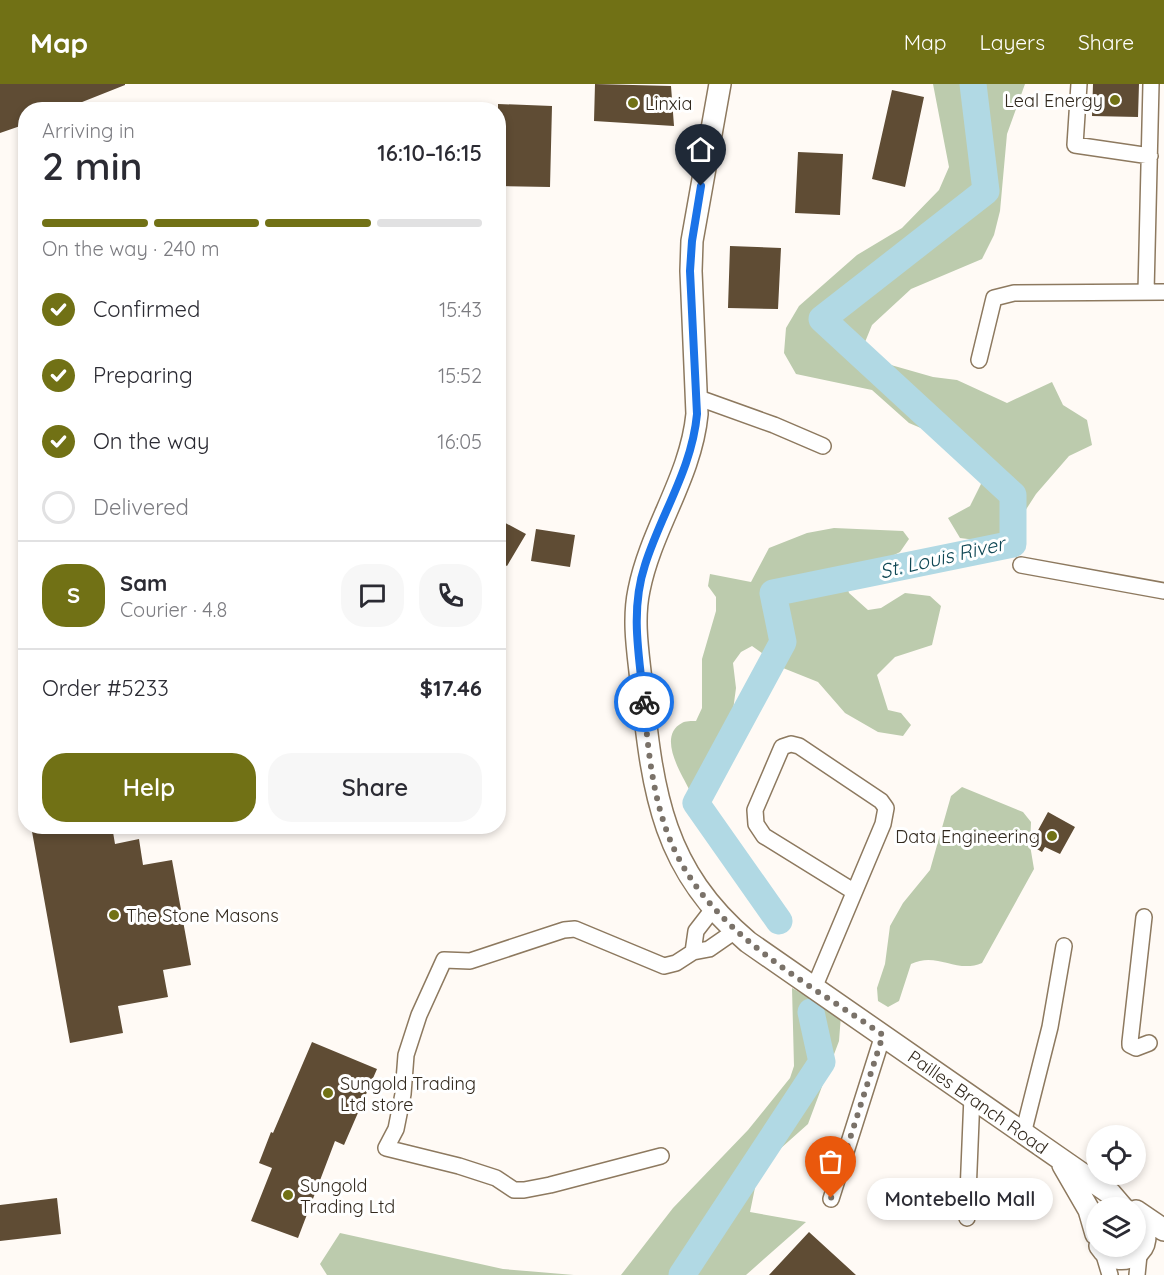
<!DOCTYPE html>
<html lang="en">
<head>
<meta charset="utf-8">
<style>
	body { margin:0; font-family:Quicksand,sans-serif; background:#f7f7f7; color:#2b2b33; height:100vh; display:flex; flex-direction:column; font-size:22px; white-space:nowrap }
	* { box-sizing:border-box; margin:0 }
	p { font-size:20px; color:#7c7c81 }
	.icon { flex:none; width:33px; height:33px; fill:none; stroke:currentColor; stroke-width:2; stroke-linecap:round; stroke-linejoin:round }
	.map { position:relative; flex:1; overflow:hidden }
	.side { position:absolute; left:18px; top:18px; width:488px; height:732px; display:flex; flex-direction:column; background:#fff; border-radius:24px; box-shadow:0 3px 9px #0003 }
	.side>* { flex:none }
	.tools { position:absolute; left:1086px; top:1041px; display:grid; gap:12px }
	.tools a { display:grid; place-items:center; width:60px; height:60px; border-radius:50%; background:#fff; box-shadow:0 3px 9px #0003; font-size:30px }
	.pin { position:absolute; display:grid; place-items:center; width:51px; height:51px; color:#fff; margin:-62px -26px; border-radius:50% 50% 50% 0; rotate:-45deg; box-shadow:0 0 6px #0007 }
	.pin .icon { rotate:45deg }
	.courier { position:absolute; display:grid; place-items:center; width:60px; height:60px; margin:-30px; border:4px solid #1a73e8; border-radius:50%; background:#fff; color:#222; box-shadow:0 2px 8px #0007 }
	.bubble { position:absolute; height:42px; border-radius:21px; background:#fff; box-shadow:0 3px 9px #0003; font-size:20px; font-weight:600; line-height:42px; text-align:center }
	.headline em { font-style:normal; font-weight:600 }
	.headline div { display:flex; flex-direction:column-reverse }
	.headline { display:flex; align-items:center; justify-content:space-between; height:102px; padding:0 24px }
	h1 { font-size:39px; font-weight:600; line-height:45px }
	.bar { display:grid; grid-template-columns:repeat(4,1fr); gap:9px 6px; align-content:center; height:72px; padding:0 24px }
	.bar i { height:8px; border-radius:4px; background:#e1e1e2 }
	.bar .active { background:#717115 }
	.bar p { grid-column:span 4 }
	.line { display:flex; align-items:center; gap:15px; padding:0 24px; border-top:2px solid #e1e1e2 }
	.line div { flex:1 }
	.round { display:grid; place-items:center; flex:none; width:63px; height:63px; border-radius:24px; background:#f7f7f7 }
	ol { padding:0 24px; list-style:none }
	li { display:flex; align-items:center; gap:18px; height:66px }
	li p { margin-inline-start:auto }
	li .icon { padding:6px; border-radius:50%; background:#717115; color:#fff; stroke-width:4 }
	li:last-child { color:#7c7c81 }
	li i { width:33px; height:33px; border:3px solid #e1e1e2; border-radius:50% }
	.primary-button { display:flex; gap:12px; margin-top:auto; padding:12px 24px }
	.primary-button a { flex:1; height:69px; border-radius:24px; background:#717115; color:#fff; font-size:24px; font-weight:600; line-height:69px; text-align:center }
	.primary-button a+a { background:#f7f7f7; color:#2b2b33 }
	header { display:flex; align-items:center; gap:36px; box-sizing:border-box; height:84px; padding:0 30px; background:#717115; color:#fff }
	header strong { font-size:28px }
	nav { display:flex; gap:33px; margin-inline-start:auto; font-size:21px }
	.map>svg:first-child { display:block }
	.forest { fill:#bccbad }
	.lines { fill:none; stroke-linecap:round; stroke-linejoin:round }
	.river { stroke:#b1d9e4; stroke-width:27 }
	.building { fill:#5f4c34 }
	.minor-casing { stroke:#8d795f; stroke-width:18 }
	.secondary-casing { stroke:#8d795f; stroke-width:24 }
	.minor { stroke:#fff; stroke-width:15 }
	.secondary { stroke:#fff; stroke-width:21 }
	.done { stroke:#7a7269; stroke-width:6; stroke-dasharray:0 10.8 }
	.route { stroke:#1a73e8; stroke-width:8 }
	.poi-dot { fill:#717115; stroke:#fff; stroke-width:2 }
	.labels { text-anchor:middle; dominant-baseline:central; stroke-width:6; stroke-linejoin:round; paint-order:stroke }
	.poi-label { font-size:18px; fill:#32291e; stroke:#fff; text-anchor:start }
	.street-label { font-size:18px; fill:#32291e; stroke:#fff }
	.water-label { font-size:20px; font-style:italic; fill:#104855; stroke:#fff }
</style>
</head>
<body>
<header>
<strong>Map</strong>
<nav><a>Map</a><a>Layers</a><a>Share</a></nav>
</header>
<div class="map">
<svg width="1164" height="1191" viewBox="0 0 1164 1191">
	<rect width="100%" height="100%" fill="#fffaf5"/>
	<!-- forest -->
	<path class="forest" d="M 933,0 L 1025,0 L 1007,50 L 1000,127 L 994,151 L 982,175 L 911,205 L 872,241 L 863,263 L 884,279 L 933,293 L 957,296 L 1007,319 L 1052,298 L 1063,321 L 1087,336 L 1092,361 L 1069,372 L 1036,410 L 1009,452 L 984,457 L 960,454 L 948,434 L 970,422 L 981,400 L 976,375 L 956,359 L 909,339 L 872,306 L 796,290 L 784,269 L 786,244 L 799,222 L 857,171 L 902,144 L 939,106 L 949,83 Z
		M 834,444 L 903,447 L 909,455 L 900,468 L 845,496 L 849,509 L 868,526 L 881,524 L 905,509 L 930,512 L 941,522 L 932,561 L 895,573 L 877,591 L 888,626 L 901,629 L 911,641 L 903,652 L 878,648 L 845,629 L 818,598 L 783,584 L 752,562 L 741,568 L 733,579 L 736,604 L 724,694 L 689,705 C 681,689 657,652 682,639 C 685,637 692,637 696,637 L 702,624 L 702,575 L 716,527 L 716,513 L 708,502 L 710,490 L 751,498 L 769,464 L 807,449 Z
		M 962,703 L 1023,728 L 1031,738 L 1030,761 L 1034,785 L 982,879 C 956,890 937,867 911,880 L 899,917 L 888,923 L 878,917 L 877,904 L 885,880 L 890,842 L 903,819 L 930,786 L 951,712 Z
		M 792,904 L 841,931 L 839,957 L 808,1040 L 771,1073 L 757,1094 L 750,1128 L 806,1138 L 746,1191 L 621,1191 L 673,1124 L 748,1046 L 790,994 L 794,982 Z
		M 340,1149 L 503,1185 L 574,1191 L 327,1191 L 320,1180 Z"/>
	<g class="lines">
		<!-- river -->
		<path class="river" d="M 779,837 L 696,719 L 783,558 L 773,509 L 1013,460 L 1013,411 L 822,235 L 986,107 L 973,0
			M 682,1191 L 822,978 L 811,928"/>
	</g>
	<!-- building -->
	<path class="building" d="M 0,0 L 125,0 L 125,1 L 62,26 L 26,26 L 26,40 L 0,49 Z
		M 595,0 L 671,2 L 674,42 L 594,37 Z
		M 1093,0 L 1139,0 L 1138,33 L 1092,32 Z
		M 892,6 L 924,13 L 905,103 L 872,95 Z
		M 498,20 L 552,22 L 550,103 L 498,102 Z
		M 798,68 L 843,70 L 840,131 L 795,129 Z
		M 730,162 L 781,164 L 778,225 L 728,224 Z
		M 498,435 L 526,450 L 507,482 L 498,477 Z
		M 536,445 L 575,451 L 570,483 L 531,477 Z
		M 1048,728 L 1075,743 L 1060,770 L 1045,763 L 1042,768 L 1030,761 Z
		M 31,742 L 112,742 L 115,760 L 139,755 L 143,781 L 172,776 L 191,881 L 163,886 L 168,913 L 118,922 L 123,949 L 70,959 Z
		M 312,958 L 377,985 L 344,1061 L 335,1057 L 298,1154 L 251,1137 L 272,1084 L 259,1079 L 271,1048 L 273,1049 Z
		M 57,1114 L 61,1150 L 0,1157 L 0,1121 Z
		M 809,1148 L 856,1191 L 769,1191 Z"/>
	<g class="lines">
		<defs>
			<path id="minor" d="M 1079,0 L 1075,61 L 1150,72
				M 1146,208 L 1151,0
				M 979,276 L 994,214 L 1014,209 L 1164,208
				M 696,313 L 774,341 L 823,362
				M 1021,481 L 1164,507
				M 1144,833 L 1130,958 L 1130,961 L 1136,964 L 1149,959
				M 693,868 L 696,847 L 713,825
				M 814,904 L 883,740 L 886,724 L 881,717 L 799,662 L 791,660 L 782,663 L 755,726 L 756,740 L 764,752 L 853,807
				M 1023,1050 L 1050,943 L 1064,862
				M 661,1072 L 550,1101 L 524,1106 L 514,1106 L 496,1094 L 459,1082 L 386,1064 L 396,1045 L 403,1010 L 406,971 L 419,931 L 444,876 L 470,877 L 564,846 L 575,845 L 664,882 L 676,879 L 693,868 L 709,865 L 735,847
				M 831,1115 L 883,951
				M 967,1134 L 972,1012
				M 1104,1171 L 1110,1191
				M 1137,1191 L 1139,1171"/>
			<path id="secondary" d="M 720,0 L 692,157 L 691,187 L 697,330 C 691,393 651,445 639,506 C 632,539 639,573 642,606 C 653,710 663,786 748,858 L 1111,1110 L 1123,1124
				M 1063,1081 L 1089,1126 L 1096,1150
				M 1136,1127 L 1164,1146
				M 1100,1162 C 1118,1191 1164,1164 1136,1136"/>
		</defs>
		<!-- minor casing -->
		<use href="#minor" class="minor-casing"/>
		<!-- secondary casing -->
		<use href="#secondary" class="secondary-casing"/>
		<!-- minor -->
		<use href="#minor" class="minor"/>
		<!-- secondary -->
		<use href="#secondary" class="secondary"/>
	</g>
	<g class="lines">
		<!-- done -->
		<path class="done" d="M 644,618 C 648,667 653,719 674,765 C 715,852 807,898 883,951 L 831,1114"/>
		<!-- route -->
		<path class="route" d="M 644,618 C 639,572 630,526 645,481 C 661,430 692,385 697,330 L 690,187 L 692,157 L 701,102"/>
	</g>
	<!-- markers -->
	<g class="poi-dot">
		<circle cx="1115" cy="16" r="6"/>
		<circle cx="633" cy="19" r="6"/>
		<circle cx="1052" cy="752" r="6"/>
		<circle cx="114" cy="831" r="6"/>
		<circle cx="328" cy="1009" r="6"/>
		<circle cx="288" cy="1111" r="6"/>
	</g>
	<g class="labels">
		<!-- poi labels -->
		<g class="poi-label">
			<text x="1103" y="16" text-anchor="end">Leal Energy</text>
			<text x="645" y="19">Linxia</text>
			<text x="1040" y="752" text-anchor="end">Data Engineering</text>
			<text x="126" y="831">The Stone Masons</text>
			<text x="340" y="999">Sungold Trading<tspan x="340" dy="21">Ltd store</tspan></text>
			<text x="300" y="1101">Sungold<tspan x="300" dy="21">Trading Ltd</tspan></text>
		</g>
		<!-- street labels -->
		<g class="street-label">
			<text transform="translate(978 1018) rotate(35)">Pailles Branch Road</text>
		</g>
		<!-- water labels -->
		<g class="water-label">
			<text transform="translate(942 473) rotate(-13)">St. Louis River</text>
		</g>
	</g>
</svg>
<div class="tools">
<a><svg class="icon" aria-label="locate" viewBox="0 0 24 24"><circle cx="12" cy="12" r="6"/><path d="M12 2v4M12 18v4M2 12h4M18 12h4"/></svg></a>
<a><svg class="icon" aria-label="layers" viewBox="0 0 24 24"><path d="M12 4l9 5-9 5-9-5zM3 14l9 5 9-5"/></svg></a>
</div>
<div class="pin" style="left:831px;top:1114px;background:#ea580c"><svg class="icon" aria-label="bag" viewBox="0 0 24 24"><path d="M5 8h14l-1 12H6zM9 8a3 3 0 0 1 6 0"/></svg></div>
<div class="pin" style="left:701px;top:102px;background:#1f2937"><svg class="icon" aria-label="home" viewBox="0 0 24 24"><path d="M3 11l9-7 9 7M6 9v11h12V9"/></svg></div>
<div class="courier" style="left:644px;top:618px"><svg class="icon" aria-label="bike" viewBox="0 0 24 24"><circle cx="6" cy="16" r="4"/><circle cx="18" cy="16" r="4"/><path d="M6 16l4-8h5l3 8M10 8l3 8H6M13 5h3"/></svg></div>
<div class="bubble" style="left:867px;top:1094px;width:186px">Montebello Mall</div>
<section class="side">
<div class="headline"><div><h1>2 min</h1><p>Arriving in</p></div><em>16:10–16:15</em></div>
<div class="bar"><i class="active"></i><i class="active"></i><i class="active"></i><i></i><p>On the way · 240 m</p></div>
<ol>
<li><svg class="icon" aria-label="check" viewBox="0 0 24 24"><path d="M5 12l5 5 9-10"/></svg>Confirmed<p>15:43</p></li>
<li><svg class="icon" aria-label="check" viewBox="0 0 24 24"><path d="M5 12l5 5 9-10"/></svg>Preparing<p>15:52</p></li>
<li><svg class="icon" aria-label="check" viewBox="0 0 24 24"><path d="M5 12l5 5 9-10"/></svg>On the way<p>16:05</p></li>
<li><i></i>Delivered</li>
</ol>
<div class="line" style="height:108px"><b class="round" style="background:#717115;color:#fff">S</b><div><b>Sam</b><p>Courier · 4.8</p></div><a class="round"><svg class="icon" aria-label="chat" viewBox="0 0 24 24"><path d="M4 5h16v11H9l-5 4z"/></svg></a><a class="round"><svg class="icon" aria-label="phone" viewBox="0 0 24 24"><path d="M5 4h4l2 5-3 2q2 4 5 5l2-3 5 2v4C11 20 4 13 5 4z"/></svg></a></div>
<div class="line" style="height:78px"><div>Order #5233</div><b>$17.46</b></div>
<div class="primary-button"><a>Help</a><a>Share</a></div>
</section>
</div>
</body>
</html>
